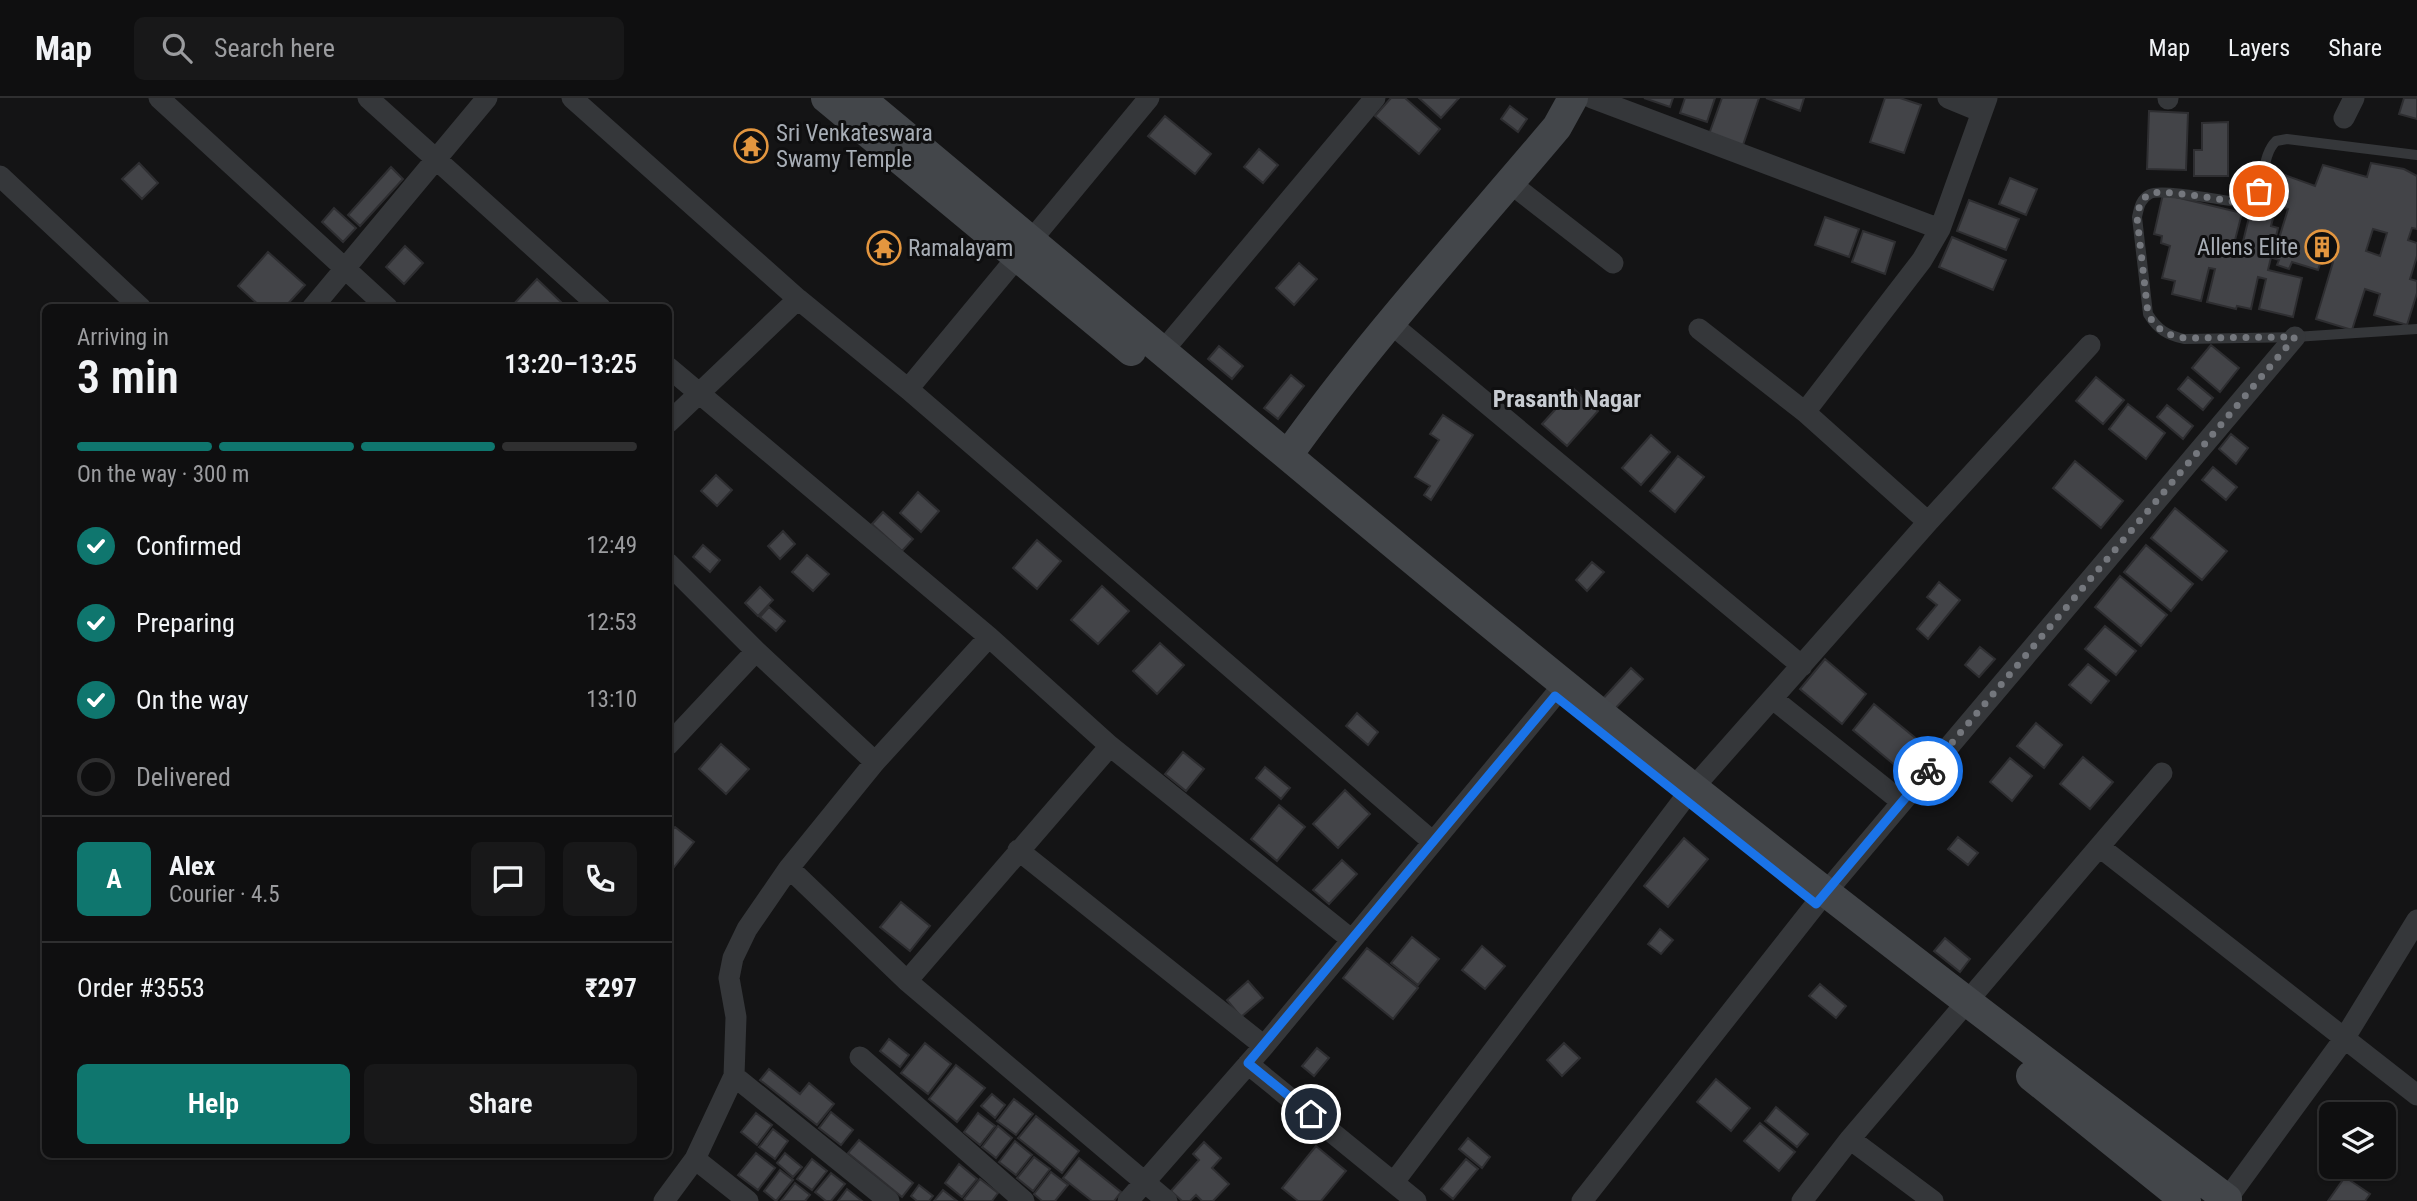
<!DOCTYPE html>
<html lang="en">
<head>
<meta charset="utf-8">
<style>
	body { margin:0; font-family:"Roboto Condensed",sans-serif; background:#181819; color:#f1f3f6; height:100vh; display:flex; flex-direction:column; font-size:26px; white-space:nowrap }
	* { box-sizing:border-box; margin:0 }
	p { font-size:23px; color:#9b9c9f }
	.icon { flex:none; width:38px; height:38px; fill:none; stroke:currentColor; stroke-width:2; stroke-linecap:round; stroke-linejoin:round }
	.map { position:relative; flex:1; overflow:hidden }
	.drawer { position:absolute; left:42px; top:206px; width:630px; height:854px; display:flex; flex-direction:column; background:#0f0f10; border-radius:10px; box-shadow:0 2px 5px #0004,0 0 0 2px #2f2f30 }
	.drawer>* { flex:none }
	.controls { position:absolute; left:2319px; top:1004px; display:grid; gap:14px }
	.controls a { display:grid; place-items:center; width:77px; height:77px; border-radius:10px; background:#0f0f10; box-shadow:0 2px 5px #0004,0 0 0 2px #2f2f30; font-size:35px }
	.pin { position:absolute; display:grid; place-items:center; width:60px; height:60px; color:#fff; margin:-30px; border:4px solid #fff; border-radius:50%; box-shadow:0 2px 7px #0007 }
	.courier { position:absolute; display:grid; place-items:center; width:70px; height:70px; margin:-35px; border:5px solid #1a73e8; border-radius:50%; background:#fff; color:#222; box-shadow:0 2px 9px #0007 }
	.head em { font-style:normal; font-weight:600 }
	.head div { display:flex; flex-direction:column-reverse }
	.head { display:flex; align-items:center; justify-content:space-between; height:119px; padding:0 35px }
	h1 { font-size:46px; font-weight:600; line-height:52px }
	.bar { display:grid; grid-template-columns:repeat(4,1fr); gap:10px 7px; align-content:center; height:84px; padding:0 35px }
	.bar i { height:9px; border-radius:5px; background:#2f2f30 }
	.bar .current { background:#0f766e }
	.bar p { grid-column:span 4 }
	.line { display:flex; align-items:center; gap:18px; padding:0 35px; border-top:2px solid #2f2f30 }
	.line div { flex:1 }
	.round { display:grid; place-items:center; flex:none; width:74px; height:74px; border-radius:10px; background:#181819 }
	ol { padding:0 35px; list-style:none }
	li { display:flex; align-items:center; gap:21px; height:77px }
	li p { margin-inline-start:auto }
	li .icon { padding:7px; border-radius:50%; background:#0f766e; color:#fff; stroke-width:4 }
	li:last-child { color:#9b9c9f }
	li i { width:38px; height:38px; border:4px solid #2f2f30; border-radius:50% }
	.button { display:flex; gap:14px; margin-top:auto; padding:14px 35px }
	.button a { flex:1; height:80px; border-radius:10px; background:#0f766e; color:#fff; font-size:28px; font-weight:600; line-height:80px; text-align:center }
	.button a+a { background:#181819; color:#f1f3f6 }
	header { display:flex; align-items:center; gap:42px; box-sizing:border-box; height:98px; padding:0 35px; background:#0f0f10; border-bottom:2px solid #2f2f30 }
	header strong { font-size:33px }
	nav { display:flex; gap:38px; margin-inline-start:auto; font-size:24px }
	.search { width:490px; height:63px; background:#181819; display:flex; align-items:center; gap:18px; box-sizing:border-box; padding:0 24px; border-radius:10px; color:#9b9c9f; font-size:26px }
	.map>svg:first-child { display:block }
	.building { fill:#434448; stroke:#2e2e31; stroke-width:2; fill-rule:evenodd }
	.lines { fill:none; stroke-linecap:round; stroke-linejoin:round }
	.lane { stroke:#35373a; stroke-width:10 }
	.street { stroke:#35373a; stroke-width:21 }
	.secondary { stroke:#43464a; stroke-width:30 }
	.done { stroke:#74777d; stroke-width:7; stroke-dasharray:0 12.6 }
	.route { stroke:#1a73e8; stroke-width:9 }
	.labels { text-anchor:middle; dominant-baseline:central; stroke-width:6; stroke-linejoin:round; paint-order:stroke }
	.poi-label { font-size:23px; fill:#a7adb5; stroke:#0f0f10; text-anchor:start }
	.neighbourhood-label { font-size:24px; font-weight:bold; fill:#c7cbd1; stroke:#0f0f10 }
</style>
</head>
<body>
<header>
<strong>Map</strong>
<div class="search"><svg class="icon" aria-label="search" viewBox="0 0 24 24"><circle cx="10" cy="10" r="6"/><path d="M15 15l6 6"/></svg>Search here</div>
<nav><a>Map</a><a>Layers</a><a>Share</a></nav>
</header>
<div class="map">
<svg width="2417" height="1103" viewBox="0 0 2417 1103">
	<rect width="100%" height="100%" fill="#141415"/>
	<!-- building -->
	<path class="building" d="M 1391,0 L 1405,0 L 1440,31 L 1419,56 L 1375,18 Z
		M 1419,0 L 1459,0 L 1441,20 Z
		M 1644,0 L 1673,0 L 1670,9 Z
		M 1685,0 L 1715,0 L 1707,24 L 1680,15 Z
		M 1722,0 L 1759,0 L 1742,50 L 1708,39 Z
		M 1766,0 L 1804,0 L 1800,13 Z
		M 1885,0 L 1900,0 L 1921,7 L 1904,55 L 1870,44 Z
		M 2404,0 L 2417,0 L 2417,21 L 2399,16 Z
		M 1510,8 L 1527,21 L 1518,34 L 1501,21 Z
		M 2149,13 L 2188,15 L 2186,72 L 2147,71 Z
		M 1165,18 L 1211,56 L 1195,76 L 1148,38 Z
		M 2228,24 L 2228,78 L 2194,78 L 2194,52 L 2202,52 L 2202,25 Z
		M 1259,51 L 1278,67 L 1263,85 L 1244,69 Z
		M 139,65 L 158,85 L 142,101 L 122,81 Z
		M 2371,65 L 2404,71 L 2417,78 L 2417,131 L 2412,130 L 2408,142 L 2417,145 L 2417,158 L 2410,181 L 2417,183 L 2417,195 L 2407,227 L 2374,217 L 2380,196 L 2365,191 L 2352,232 L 2316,221 L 2333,164 L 2322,160 L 2318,172 L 2292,164 L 2289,171 L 2277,167 L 2279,162 L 2273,160 L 2288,111 L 2277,107 L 2282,92 L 2278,91 L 2282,76 L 2315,88 L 2323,67 L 2367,79 ZM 2373,131 L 2387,135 L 2380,158 L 2366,153 Z
		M 391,69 L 403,81 L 360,128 L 348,117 Z
		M 2010,80 L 2037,91 L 2026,117 L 1999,106 Z
		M 2163,96 L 2242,115 L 2233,150 L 2241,152 L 2251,111 L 2274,117 L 2271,128 L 2278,130 L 2268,172 L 2302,180 L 2293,219 L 2259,211 L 2266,181 L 2258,179 L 2251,211 L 2237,208 L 2236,211 L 2207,204 L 2215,171 L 2209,170 L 2201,203 L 2172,196 L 2175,183 L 2162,180 L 2170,148 L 2161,145 L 2162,138 L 2154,136 Z
		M 1969,102 L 2019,121 L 2006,152 L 1957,133 Z
		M 334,110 L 356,130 L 343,144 L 322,124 Z
		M 1825,119 L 1859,131 L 1849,159 L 1815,147 Z
		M 1863,133 L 1895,144 L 1885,176 L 1852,164 Z
		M 1952,139 L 2006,162 L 1993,192 L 1939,169 Z
		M 405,148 L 423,165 L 404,186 L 386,169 Z
		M 268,154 L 305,187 L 284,210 L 262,210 L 238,188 Z
		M 1299,165 L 1317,181 L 1294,207 L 1276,190 Z
		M 537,181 L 561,204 L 555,210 L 510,210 Z
		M 2211,247 L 2239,270 L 2220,294 L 2192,270 Z
		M 1219,248 L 1243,268 L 1232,281 L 1208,261 Z
		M 1291,277 L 1304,288 L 1278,321 L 1264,310 Z
		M 2096,279 L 2124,302 L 2103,326 L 2076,303 Z
		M 2188,279 L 2213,300 L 2203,312 L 2178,291 Z
		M 1574,291 L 1598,313 L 1567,348 L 1542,326 Z
		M 2128,306 L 2165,335 L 2146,361 L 2109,331 Z
		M 2167,307 L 2193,328 L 2183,341 L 2157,319 Z
		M 1443,317 L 1473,337 L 1431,402 L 1424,397 L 1430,388 L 1415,379 L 1439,342 L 1430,336 Z
		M 2231,336 L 2248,350 L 2236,366 L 2219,351 Z
		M 1651,337 L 1670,354 L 1641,387 L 1622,370 Z
		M 1678,358 L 1704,379 L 1675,414 L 1650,393 Z
		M 2075,363 L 2123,403 L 2101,430 L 2053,390 Z
		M 2213,369 L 2237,389 L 2226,402 L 2202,382 Z
		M 716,377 L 732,392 L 717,408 L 701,393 Z
		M 918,394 L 939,413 L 921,434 L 900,415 Z
		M 2175,410 L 2227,453 L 2202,482 L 2151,440 Z
		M 883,414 L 913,441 L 902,453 L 872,426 Z
		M 783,433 L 795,446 L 780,461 L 768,448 Z
		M 1037,442 L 1061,463 L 1037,491 L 1013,470 Z
		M 703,447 L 720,462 L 710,474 L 693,459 Z
		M 2146,447 L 2193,486 L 2171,513 L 2124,474 Z
		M 807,457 L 829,476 L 813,493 L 792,474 Z
		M 1592,464 L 1604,474 L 1587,493 L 1576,482 Z
		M 2120,478 L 2167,517 L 2141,548 L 2095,509 Z
		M 1939,484 L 1960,502 L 1928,541 L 1917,531 L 1937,507 L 1927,499 Z
		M 1102,488 L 1129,513 L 1098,546 L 1071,522 Z
		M 760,489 L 773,502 L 758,518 L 745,505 Z
		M 769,509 L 785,523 L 776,533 L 760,519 Z
		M 2105,528 L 2136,553 L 2116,577 L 2085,551 Z
		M 1160,545 L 1184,567 L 1157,596 L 1133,573 Z
		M 1980,549 L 1995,561 L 1979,579 L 1965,567 Z
		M 1825,561 L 1866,596 L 1842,626 L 1800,591 Z
		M 2088,566 L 2109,583 L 2091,605 L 2069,587 Z
		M 1631,570 L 1643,581 L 1611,615 L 1599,605 Z
		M 1874,606 L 1919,643 L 1897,669 L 1853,632 Z
		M 1357,615 L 1378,634 L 1368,647 L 1346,628 Z
		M 2036,625 L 2062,647 L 2044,670 L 2017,648 Z
		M 721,646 L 749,671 L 726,696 L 699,671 Z
		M 1183,654 L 1204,671 L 1186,693 L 1165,676 Z
		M 2083,659 L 2113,684 L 2090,711 L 2060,686 Z
		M 2010,660 L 2032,678 L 2012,703 L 1990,684 Z
		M 1265,669 L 1290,690 L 1281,701 L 1256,680 Z
		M 1345,692 L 1370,716 L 1338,750 L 1313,726 Z
		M 1279,707 L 1305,729 L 1277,763 L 1251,741 Z
		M 675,729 L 694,744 L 671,773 L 668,771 L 668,736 Z
		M 1958,739 L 1978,755 L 1968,767 L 1948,751 Z
		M 1684,740 L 1708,761 L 1668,809 L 1644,788 Z
		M 1342,762 L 1357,776 L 1329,806 L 1313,792 Z
		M 901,804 L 930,828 L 910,853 L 880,829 Z
		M 1660,831 L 1673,842 L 1661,856 L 1648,846 Z
		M 1412,839 L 1439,861 L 1418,887 L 1391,865 Z
		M 1945,840 L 1970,861 L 1960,874 L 1934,853 Z
		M 1482,848 L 1505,868 L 1485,891 L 1462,872 Z
		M 1367,850 L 1418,890 L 1393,921 L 1343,880 Z
		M 1248,883 L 1263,900 L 1241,919 L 1227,902 Z
		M 1820,886 L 1846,908 L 1836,920 L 1809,898 Z
		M 889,941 L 909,957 L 900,969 L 880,953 Z
		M 925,945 L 951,966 L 928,996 L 901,975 Z
		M 1564,945 L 1580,960 L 1562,978 L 1547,962 Z
		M 1317,950 L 1329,960 L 1314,978 L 1302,968 Z
		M 956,967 L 985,990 L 957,1024 L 929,1001 Z
		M 769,971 L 800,996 L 809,985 L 834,1006 L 817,1027 L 760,982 Z
		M 1716,981 L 1750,1010 L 1731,1033 L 1697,1004 Z
		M 992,996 L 1005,1007 L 995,1020 L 981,1008 Z
		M 1014,1001 L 1033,1016 L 1016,1037 L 997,1023 Z
		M 1776,1009 L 1808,1036 L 1797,1049 L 1765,1023 Z
		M 831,1014 L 853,1032 L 841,1047 L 819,1030 Z
		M 756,1015 L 772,1027 L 757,1047 L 741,1034 Z
		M 978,1015 L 995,1028 L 980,1047 L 964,1034 Z
		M 1036,1018 L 1079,1053 L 1062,1075 L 1018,1040 Z
		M 1760,1025 L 1795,1054 L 1779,1073 L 1744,1043 Z
		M 998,1028 L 1012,1040 L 996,1060 L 982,1049 Z
		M 773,1031 L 788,1043 L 775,1061 L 759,1049 Z
		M 1468,1040 L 1490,1059 L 1482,1070 L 1459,1051 Z
		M 859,1042 L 913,1085 L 902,1099 L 848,1055 Z
		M 1015,1043 L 1032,1057 L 1016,1077 L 999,1064 Z
		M 1204,1044 L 1221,1060 L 1212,1070 L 1229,1086 L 1213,1103 L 1202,1103 L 1196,1097 L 1190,1103 L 1182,1103 L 1171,1093 L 1199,1062 L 1193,1056 Z
		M 1316,1048 L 1346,1073 L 1321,1103 L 1298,1103 L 1282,1090 Z
		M 756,1055 L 775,1070 L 758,1092 L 738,1077 Z
		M 785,1055 L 802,1069 L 793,1079 L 777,1065 Z
		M 1034,1059 L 1050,1071 L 1033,1093 L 1017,1080 Z
		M 1079,1060 L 1121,1094 L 1114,1103 L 1092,1103 L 1063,1080 Z
		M 812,1061 L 827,1073 L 812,1092 L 797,1081 Z
		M 1466,1061 L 1478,1071 L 1453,1101 L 1441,1091 Z
		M 959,1066 L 977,1081 L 962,1099 L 945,1085 Z
		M 780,1072 L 793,1082 L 776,1103 L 764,1093 Z
		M 1051,1074 L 1068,1087 L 1055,1103 L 1042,1103 L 1034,1096 Z
		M 831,1075 L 845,1086 L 831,1103 L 826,1103 L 815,1094 Z
		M 2345,1079 L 2370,1096 L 2365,1103 L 2328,1103 Z
		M 980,1081 L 998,1095 L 992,1103 L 966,1103 L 964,1101 Z
		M 795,1085 L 810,1097 L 805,1103 L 781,1103 Z
		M 919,1087 L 933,1098 L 929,1103 L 917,1103 L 911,1098 Z
		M 847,1091 L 862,1103 L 838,1103 Z
		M 943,1092 L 957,1103 L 934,1103 Z"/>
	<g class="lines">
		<!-- lane -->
		<path class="lane" d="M 2417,57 L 2287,41 L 2276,43 C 2258,61 2269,96 2243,105 C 2226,103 2162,90 2150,96 C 2140,101 2139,110 2137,119 L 2148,216 C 2158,232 2167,237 2184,241 L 2295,239 L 2417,231"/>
		<!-- street -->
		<path class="street" d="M 159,0 L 388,210
			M 368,0 L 601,210
			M 572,0 L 798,201 L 908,291 L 1433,744
			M 1592,0 L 1940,131
			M 1948,0 L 1982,14
			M 2168,1 L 2168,0
			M 2344,20 L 2354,0
			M 0,78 L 141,210
			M 1510,85 L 1613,165
			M 312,210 L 487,0
			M 1390,225 L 1802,568
			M 1699,231 L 1805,314 L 1928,424
			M 1162,254 L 1375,0
			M 668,269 L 989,539 L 1110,648 L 1352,842
			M 908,291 L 1149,0
			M 1805,314 L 1922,162 L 1940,131 L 1987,0
			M 668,325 L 798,201
			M 668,465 L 756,553 L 875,664
			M 1773,601 L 1902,704
			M 668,647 L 756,553
			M 1693,690 L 1928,424 L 2090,247
			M 2101,750 L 2417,997
			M 1018,752 L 1264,948
			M 789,770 L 907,883 L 1167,1103
			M 907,883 L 1110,648
			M 860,959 L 1024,1103
			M 1248,966 L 1416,1103
			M 734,978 L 889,1103
			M 1850,1041 L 1933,1103
			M 695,1061 L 748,1103
			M 1394,1084 L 1683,702
			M 664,1103 L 695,1061 L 734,978 L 736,919 L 729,880 L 733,860 L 747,831 L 789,770 L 875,664 L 989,539
			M 1128,1103 L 1264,948 L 1565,585
			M 1582,1103 L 1816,806 L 2295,239
			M 1802,1103 L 1850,1041 L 2162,675
			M 2230,1103 L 2227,1101 L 2344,941 L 2417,822"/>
		<!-- secondary -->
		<path class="secondary" d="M 826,0 L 1131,253
			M 860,0 C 1138,231 1413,467 1696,692 C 1871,831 2049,967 2227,1101 L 2226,1103
			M 1288,357 C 1370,242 1466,137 1557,29 L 1573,0
			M 2031,978 L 2186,1103"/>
	</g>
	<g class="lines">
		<!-- done -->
		<path class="done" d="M 1928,673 L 2295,239 L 2184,240 C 2166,237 2157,232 2148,216 L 2137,119 C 2139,110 2140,101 2150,96 C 2162,90 2226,103 2243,105 L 2252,102 L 2259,93"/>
		<!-- route -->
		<path class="route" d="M 1311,1016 L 1248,965 L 1555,598 L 1816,806 L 1928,673"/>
	</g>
	<!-- icons -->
	<defs>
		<symbol id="temple-ring" viewBox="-11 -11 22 22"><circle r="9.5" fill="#0f0f10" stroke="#e3963f" stroke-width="1.5"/><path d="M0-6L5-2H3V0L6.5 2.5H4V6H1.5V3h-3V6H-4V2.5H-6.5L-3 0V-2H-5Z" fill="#e3963f"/></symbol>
		<symbol id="building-ring" viewBox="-11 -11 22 22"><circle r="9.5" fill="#0f0f10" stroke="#e3963f" stroke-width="1.5"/><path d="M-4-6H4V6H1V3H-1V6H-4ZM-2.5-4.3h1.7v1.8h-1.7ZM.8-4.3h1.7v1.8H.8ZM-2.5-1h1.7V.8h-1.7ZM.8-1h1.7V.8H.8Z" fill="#e3963f"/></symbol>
	</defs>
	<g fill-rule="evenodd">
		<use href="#temple-ring" x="732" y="29" width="38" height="38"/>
		<use href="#building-ring" x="2303" y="130" width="38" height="38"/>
		<use href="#temple-ring" x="865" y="131" width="38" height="38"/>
	</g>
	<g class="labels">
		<!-- poi labels -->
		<g class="poi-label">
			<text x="776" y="35">Sri Venkateswara<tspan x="776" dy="26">Swamy Temple</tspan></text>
			<text x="2298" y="149" text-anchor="end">Allens Elite</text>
			<text x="908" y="150">Ramalayam</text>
		</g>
		<!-- neighbourhood labels -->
		<g class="neighbourhood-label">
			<text x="1567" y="301">Prasanth Nagar</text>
		</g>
	</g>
</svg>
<div class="controls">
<a><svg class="icon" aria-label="layers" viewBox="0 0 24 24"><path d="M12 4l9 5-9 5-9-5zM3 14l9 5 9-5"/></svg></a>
</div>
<div class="pin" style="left:2259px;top:93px;background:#ea580c"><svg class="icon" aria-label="bag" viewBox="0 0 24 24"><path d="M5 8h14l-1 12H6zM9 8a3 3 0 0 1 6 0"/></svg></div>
<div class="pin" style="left:1311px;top:1016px;background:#1f2937"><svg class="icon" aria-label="home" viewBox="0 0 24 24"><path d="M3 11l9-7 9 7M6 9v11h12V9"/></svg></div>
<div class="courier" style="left:1928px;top:673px"><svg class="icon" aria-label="bike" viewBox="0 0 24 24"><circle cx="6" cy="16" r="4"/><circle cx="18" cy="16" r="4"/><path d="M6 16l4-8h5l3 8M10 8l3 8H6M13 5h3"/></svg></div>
<section class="drawer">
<div class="head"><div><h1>3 min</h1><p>Arriving in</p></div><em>13:20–13:25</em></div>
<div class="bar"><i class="current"></i><i class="current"></i><i class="current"></i><i></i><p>On the way · 300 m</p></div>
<ol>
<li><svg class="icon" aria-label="check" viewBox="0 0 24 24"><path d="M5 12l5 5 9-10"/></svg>Confirmed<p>12:49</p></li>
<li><svg class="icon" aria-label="check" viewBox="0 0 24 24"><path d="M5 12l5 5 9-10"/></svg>Preparing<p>12:53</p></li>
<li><svg class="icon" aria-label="check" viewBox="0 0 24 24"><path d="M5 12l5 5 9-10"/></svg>On the way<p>13:10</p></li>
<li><i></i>Delivered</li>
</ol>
<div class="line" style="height:126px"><b class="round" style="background:#0f766e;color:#fff">A</b><div><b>Alex</b><p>Courier · 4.5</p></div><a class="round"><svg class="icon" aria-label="chat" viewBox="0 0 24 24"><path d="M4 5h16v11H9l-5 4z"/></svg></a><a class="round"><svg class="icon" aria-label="phone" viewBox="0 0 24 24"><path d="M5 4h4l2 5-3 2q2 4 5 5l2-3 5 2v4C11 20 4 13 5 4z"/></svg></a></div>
<div class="line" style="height:91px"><div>Order #3553</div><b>₹297</b></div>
<div class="button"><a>Help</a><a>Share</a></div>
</section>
</div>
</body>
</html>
